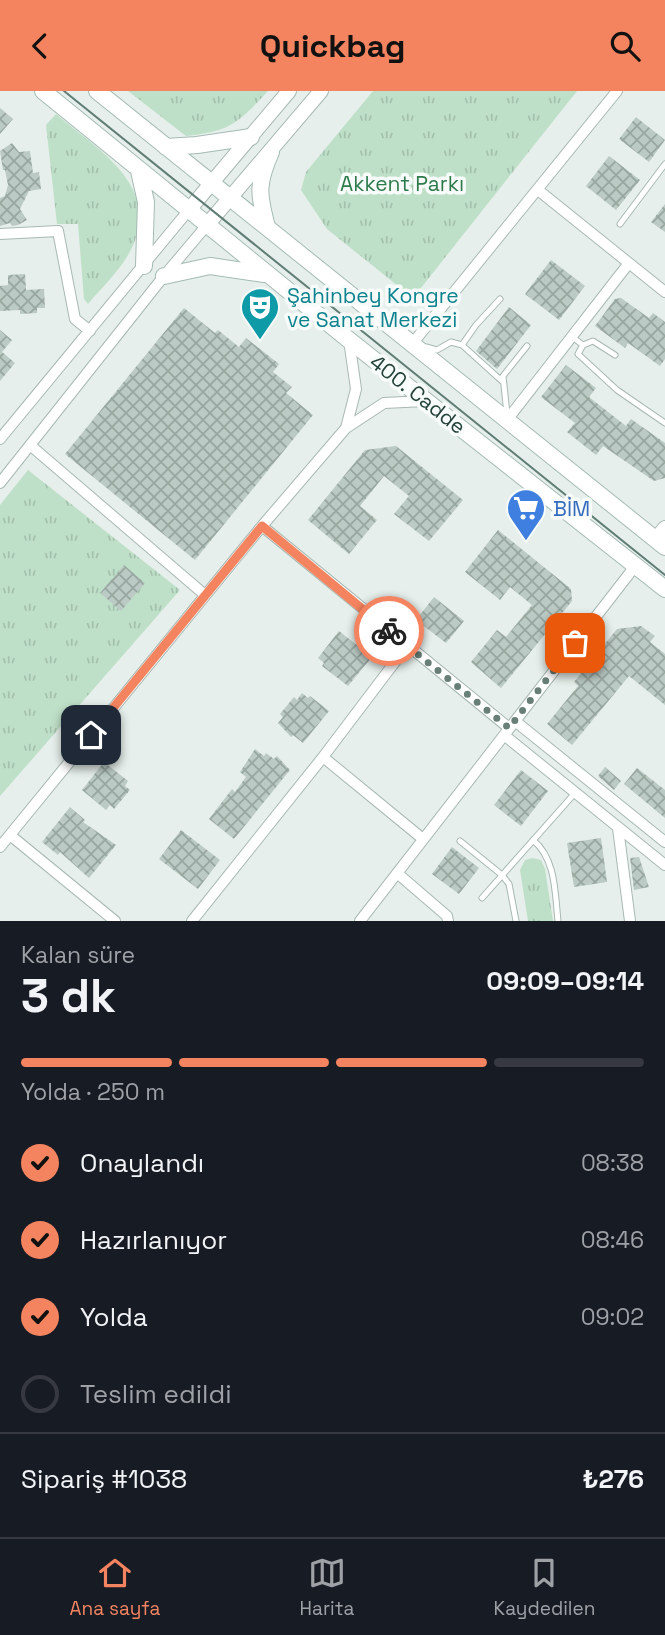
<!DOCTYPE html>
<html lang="tr">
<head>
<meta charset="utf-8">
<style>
	body { margin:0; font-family:"Space Grotesk",sans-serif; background:#242831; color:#f1f3f6; height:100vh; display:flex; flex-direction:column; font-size:26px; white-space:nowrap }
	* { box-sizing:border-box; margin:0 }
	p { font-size:23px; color:#9ea1a6 }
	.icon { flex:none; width:38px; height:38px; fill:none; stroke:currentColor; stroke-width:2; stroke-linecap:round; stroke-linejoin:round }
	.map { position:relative; height:830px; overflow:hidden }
	.panel { display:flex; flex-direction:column; background:#171b24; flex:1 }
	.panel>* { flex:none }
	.pin { position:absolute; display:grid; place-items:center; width:60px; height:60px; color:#fff; margin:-30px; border-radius:14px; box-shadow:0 4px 10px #0006 }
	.courier { position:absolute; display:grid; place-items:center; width:70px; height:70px; margin:-35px; border:5px solid #f4845f; border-radius:50%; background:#fff; color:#222; box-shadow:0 2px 9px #0007 }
	.summary em { font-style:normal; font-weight:700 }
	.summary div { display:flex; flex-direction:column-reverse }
	.summary { display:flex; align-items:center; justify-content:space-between; height:119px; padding:0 21px }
	h1 { font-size:46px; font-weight:700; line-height:52px }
	.bar { display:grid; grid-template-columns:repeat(4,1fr); gap:10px 7px; align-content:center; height:84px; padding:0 21px }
	.bar i { height:9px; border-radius:5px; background:#363941 }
	.bar .active { background:#f4845f }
	.bar p { grid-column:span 4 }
	.line { display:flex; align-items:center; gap:18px; padding:0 21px; border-top:2px solid #363941 }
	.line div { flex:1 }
	ol { padding:0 21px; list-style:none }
	li { display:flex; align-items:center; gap:21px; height:77px }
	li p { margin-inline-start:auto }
	li .icon { padding:7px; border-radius:50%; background:#f4845f; color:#111; stroke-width:4 }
	li:last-child { color:#9ea1a6 }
	li i { width:38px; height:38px; border:4px solid #363941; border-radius:50% }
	header { display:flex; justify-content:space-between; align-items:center; height:91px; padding:0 21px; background:#f4845f; color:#111; font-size:32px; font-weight:700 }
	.menu { display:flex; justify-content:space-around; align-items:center; height:98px; border-top:2px solid #363941; background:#171b24; font-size:19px; color:#9ea1a6 }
	.menu a { display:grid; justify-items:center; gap:4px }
	.menu .active { color:#f4845f }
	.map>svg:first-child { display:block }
	.grass { fill:url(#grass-tufts) }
	.building { fill:url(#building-cross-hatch) }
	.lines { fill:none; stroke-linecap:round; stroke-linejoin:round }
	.service-casing { stroke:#a8b8b2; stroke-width:7 }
	.minor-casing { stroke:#a8b8b2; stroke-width:12 }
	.tertiary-casing { stroke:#a8b8b2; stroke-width:16 }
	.secondary-casing { stroke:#a4bbb3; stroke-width:18 }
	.service { stroke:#fff; stroke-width:5 }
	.minor { stroke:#fff; stroke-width:10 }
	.tertiary { stroke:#fff; stroke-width:14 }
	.secondary { stroke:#fff; stroke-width:16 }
	.tram { stroke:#5f7d75; stroke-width:2 }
	.done { stroke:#687f78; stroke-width:7; stroke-dasharray:0 12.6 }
	.route { stroke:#f4845f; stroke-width:9 }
	.labels { text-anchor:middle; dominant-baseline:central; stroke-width:7; stroke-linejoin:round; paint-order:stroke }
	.park-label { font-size:21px; fill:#2d7a4b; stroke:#f7fbf9 }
	.culture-label { font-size:21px; fill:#0d838f; stroke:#f7fbf9; text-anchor:start }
	.street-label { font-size:21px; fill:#24423a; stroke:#f7fbf9 }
	.shop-label { font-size:21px; fill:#366cbe; stroke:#f7fbf9; text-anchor:start }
</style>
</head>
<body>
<header><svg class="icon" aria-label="back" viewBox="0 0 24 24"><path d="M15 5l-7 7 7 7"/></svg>Quickbag<svg class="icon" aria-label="search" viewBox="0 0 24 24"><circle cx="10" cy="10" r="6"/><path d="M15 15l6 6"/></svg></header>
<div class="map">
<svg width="665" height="830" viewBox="0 0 665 830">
	<defs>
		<pattern id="grass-tufts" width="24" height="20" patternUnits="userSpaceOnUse" patternTransform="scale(1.75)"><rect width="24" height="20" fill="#bfe0c8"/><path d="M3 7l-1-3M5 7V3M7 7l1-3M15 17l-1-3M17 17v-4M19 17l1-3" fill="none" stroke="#a4c1ad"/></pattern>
		<pattern id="building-cross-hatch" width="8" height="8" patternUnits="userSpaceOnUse" patternTransform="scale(1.75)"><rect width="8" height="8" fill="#bbcac4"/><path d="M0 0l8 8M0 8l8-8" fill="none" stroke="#98a6a0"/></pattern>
	</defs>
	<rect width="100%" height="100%" fill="#e6efeb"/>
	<!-- grass -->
	<path class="grass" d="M 128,0 L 268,0 C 238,32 231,40 186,45 Z
		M 373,0 L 577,0 L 413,207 L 327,138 L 301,99 L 306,81 Z
		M 56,23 C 96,58 158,91 134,152 C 125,175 103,195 88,213 L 84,208 L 78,133 L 57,133 L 46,34 Z
		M 28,379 L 180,499 L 0,705 L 0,414 Z
		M 532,767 L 541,769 L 545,778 L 553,830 L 528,830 L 520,779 L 525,769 Z"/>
	<!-- building -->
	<path class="building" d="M 0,17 L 13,28 L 0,43 Z
		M 636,26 L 665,49 L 649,71 L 619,48 Z
		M 12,52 L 19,61 L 30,60 L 33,82 L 39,81 L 41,98 L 29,100 L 20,118 L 27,129 L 18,134 L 12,135 L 10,132 L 0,135 L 0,107 L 5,105 L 8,94 L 5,79 L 3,79 L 0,60 Z
		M 609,65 L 640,89 L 616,119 L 586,95 Z
		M 665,113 L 665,141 L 651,131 Z
		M 551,169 L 585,195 L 559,229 L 525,203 Z
		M 25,183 L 26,199 L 44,198 L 45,217 L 37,217 L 37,222 L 20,223 L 20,219 L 0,220 L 0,195 L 8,194 L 8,184 Z
		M 621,207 L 649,227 L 653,222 L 665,231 L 665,268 L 660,275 L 628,252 L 625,257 L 595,235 L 615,208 Z
		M 509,216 L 531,234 L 497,278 L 476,260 Z
		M 184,217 L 215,242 L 218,239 L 239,256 L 246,247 L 279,273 L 273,281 L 292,296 L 286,302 L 313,324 L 195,469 L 65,363 Z
		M 0,239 L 12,249 L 2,261 L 15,272 L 0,290 Z
		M 566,274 L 596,297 L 589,306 L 626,335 L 631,328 L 665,352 L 665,387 L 654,390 L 603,355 L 596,364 L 567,341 L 575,332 L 541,306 Z
		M 396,355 L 463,409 L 429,450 L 394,423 L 409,405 L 384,385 L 360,415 L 377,429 L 349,463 L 308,429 L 365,359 Z
		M 498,439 L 571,498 L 572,510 L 501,597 L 471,571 L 497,539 L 506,546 L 532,514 L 510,496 L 500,509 L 465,481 Z
		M 124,474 L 145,492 L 121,520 L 100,502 Z
		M 434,506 L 464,530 L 446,552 L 416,529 Z
		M 641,535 L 655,545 L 650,551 L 665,563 L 665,614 L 629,585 L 572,654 L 547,633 L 578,595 L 574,591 L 617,538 Z
		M 339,540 L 372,566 L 348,595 L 322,575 L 324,572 L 318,567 Z
		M 302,602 L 308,607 L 310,605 L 329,620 L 303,652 L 293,644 L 291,646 L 278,632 L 283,626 L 280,623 L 294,606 L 297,609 Z
		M 255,658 L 264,665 L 266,662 L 274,668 L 277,665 L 290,679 L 234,748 L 209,728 L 232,698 L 235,701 L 246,686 L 240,681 Z
		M 104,671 L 128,690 L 125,695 L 130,699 L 114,718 L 110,714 L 106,719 L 82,699 Z
		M 605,676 L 621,690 L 614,699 L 598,685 Z
		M 637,677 L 665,699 L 665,727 L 624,693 Z
		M 521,679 L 548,700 L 521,735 L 494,714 Z
		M 70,716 L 85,729 L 83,731 L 116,754 L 89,787 L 60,761 L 58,764 L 42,751 Z
		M 181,739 L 220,769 L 198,798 L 159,768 Z
		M 601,747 L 607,791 L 574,796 L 567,752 Z
		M 452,756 L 479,777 L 459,803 L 432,783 Z
		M 639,766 L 649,796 L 634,799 L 630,767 Z"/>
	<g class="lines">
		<defs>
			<path id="service" d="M 620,133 L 665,73
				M 500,208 L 476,234 L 462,254 L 503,291
				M 571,245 L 583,254 L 593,250 L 615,264
				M 583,254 L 578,263 L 617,299 L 665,332
				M 426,256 L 437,259 L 451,251 L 462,254
				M 507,323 L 503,285 L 527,255
				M 533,749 C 556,768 555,802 558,830
				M 460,750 L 502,784 L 509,793 L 516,830
				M 482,807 L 575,702"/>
			<path id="minor" d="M 538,99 L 665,201
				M 0,143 L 58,140 L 75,228 L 90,240
				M 412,253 L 617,0
				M 507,329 L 629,172
				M 346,337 L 356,298 L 349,249
				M 0,348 L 188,120
				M 30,354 L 205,504
				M 0,392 L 164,185 L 207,134
				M 262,435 L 509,637
				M 515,630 L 665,751
				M 504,644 L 665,774
				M 323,666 L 423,748
				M 618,737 L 630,830
				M 10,744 L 115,830
				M 0,756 L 262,435 L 346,337 L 384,312 L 426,310
				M 397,782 L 447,825 L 448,830
				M 192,830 L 323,666 L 407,555
				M 360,830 L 636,474"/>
			<path id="tertiary" d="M 188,120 L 289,0
				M 207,134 L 321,0
				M 656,448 L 665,437"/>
			<path id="secondary" d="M 43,0 L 349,249 L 665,498
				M 97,0 L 665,456
				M 166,56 L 197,54 L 251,46
				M 139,80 L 146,111 L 144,175
				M 267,136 C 258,102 257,93 271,61
				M 164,185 L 210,175 L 264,183"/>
		</defs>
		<!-- service casing -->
		<use href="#service" class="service-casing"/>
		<!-- minor casing -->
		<use href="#minor" class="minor-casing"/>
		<!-- tertiary casing -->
		<use href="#tertiary" class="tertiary-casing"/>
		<!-- secondary casing -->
		<use href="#secondary" class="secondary-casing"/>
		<!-- service -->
		<use href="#service" class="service"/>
		<!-- minor -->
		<use href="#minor" class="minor"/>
		<!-- tertiary -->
		<use href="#tertiary" class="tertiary"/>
		<!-- secondary -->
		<use href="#secondary" class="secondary"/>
		<!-- tram -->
		<path class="tram" d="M 64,0 L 665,484"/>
	</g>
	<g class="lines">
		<!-- done -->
		<path class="done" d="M 389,540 L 509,637 L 575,552"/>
		<!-- route -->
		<path class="route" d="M 91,644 L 262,435 L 389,540"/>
	</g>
	<!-- icons -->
	<defs>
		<symbol id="theatre-pin" viewBox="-11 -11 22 30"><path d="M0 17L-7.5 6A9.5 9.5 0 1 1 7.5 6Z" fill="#0f9aa8" stroke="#f7fbf9"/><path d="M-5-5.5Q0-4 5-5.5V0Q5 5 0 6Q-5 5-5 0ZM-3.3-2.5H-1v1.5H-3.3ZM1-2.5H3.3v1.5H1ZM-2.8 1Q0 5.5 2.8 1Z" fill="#fff"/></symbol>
		<symbol id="supermarket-pin" viewBox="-11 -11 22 30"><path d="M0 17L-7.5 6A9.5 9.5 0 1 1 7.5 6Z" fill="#3f7fe0" stroke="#f7fbf9"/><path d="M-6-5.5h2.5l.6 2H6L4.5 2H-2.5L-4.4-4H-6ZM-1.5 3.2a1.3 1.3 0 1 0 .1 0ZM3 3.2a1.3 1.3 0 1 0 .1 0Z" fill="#fff"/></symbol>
	</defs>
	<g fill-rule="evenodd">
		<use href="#theatre-pin" x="238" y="194" width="44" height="60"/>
		<use href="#supermarket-pin" x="504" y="395" width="44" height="60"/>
	</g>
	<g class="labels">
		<!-- park labels -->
		<g class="park-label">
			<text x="402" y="92">Akkent Parkı</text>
		</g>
		<!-- culture labels -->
		<g class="culture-label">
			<text x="287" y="204">Şahinbey Kongre<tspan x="287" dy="24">ve Sanat Merkezi</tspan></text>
		</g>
		<!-- street labels -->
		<g class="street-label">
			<text transform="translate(418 303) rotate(38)">400. Cadde</text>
		</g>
		<!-- shop labels -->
		<g class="shop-label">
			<text x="553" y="417">BİM</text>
		</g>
	</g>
</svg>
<div class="pin" style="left:575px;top:552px;background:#ea580c"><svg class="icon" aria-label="bag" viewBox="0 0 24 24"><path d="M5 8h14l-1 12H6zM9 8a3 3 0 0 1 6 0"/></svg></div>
<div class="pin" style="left:91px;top:644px;background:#1f2937"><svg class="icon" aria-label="home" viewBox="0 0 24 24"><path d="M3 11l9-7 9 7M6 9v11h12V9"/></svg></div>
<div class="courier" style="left:389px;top:540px"><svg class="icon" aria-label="bike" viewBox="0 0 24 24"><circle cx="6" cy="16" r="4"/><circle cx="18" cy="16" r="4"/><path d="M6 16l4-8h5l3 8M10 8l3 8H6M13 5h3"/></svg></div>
</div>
<section class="panel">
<div class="summary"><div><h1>3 dk</h1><p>Kalan süre</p></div><em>09:09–09:14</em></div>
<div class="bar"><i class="active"></i><i class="active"></i><i class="active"></i><i></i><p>Yolda · 250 m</p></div>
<ol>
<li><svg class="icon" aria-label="check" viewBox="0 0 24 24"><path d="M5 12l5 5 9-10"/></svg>Onaylandı<p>08:38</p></li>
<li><svg class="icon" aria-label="check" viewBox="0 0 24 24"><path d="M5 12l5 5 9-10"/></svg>Hazırlanıyor<p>08:46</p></li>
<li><svg class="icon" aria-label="check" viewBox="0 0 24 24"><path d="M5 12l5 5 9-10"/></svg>Yolda<p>09:02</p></li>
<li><i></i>Teslim edildi</li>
</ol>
<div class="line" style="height:91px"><div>Sipariş #1038</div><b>₺276</b></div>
</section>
<nav class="menu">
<a class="active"><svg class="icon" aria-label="home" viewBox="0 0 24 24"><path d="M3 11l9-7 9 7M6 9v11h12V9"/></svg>Ana sayfa</a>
<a><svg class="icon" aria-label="map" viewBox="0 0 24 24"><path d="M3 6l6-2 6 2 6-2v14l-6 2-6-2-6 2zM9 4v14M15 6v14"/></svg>Harita</a>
<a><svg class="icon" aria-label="saved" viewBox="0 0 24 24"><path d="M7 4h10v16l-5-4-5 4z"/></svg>Kaydedilen</a>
</nav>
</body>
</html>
